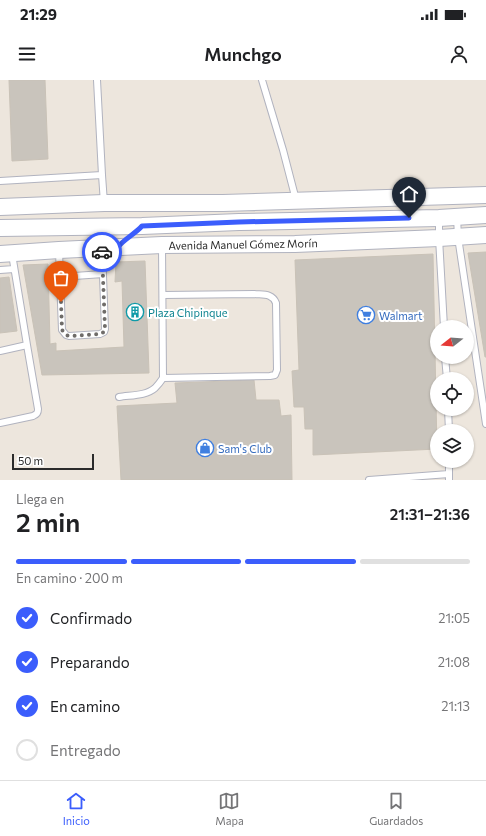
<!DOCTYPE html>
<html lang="es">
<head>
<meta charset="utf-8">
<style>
	body { margin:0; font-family:Commissioner,sans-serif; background:#f6f6f6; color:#202124; height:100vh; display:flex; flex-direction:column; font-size:15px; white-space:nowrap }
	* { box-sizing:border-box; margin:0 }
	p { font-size:13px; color:#757577 }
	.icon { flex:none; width:22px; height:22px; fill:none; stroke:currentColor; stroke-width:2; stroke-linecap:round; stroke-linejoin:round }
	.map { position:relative; height:400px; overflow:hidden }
	.details { display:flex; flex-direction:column; background:#fff; flex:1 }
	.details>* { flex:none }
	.needle { width:26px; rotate:253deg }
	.controls { position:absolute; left:430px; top:240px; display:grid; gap:8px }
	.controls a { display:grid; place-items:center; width:44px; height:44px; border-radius:50%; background:#fff; box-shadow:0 1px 3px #0004; font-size:20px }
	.scale { position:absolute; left:12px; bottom:10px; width:82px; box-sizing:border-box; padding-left:4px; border:2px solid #2b2b2b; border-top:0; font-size:11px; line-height:14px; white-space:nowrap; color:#2b2b2b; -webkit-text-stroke:3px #fff; paint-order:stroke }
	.pin { position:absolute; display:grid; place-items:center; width:34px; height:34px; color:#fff; margin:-41px -17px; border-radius:50% 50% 50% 0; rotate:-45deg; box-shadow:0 0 4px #0007 }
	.pin .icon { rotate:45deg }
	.courier { position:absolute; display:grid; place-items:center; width:40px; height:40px; margin:-20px; border:3px solid #3b5dfc; border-radius:50%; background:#fff; color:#222; box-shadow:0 1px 5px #0007 }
	.summary em { font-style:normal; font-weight:600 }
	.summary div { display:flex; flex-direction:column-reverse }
	.summary { display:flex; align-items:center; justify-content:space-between; height:68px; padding:0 16px }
	h1 { font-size:26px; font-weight:600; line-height:30px }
	.bar { display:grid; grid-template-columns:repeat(4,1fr); gap:6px 4px; align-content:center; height:48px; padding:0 16px }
	.bar i { height:5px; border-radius:3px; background:#e0e0e0 }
	.bar .on { background:#3b5dfc }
	.bar p { grid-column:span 4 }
	ol { padding:0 16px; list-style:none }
	li { display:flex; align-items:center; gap:12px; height:44px }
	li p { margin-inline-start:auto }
	li .icon { padding:4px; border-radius:50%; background:#3b5dfc; color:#fff; stroke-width:4 }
	li:last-child { color:#757577 }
	li i { width:22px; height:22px; border:2px solid #e0e0e0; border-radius:50% }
	.status { display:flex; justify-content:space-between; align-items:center; height:28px; padding:0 20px; background:#fff; direction:ltr }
	.status svg { height:11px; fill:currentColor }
	header { display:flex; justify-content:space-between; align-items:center; height:52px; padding:0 16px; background:#fff; font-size:18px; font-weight:600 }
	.menu { display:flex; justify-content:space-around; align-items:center; height:56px; border-top:1px solid #e0e0e0; background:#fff; font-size:11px; color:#757577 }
	.menu a { display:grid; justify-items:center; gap:2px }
	.menu .on { color:#3b5dfc }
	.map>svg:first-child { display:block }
	.building { fill:#c9c4bc; stroke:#c9c2b7 }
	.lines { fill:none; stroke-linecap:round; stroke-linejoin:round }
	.lane-casing { stroke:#b1b3bf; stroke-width:8 }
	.secondary-casing { stroke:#b1b3bf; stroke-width:18 }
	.lane { stroke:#fff; stroke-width:6 }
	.secondary { stroke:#fff; stroke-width:16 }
	.done { stroke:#6f6c69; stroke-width:4; stroke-dasharray:0 7.2 }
	.route { stroke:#3b5dfc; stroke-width:5 }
	.labels { text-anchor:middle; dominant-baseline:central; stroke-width:4; stroke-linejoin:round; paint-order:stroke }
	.street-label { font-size:11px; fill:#2b2b2b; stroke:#fff }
	.culture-label { font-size:11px; fill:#0d838f; stroke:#fff; text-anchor:start }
	.shop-label { font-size:11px; fill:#366cbe; stroke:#fff; text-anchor:start }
</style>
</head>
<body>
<div class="status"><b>21:29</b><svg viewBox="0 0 49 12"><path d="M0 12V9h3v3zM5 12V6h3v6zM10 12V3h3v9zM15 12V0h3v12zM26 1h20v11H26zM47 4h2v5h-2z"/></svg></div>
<header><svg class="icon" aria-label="menu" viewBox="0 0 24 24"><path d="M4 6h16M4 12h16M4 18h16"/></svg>Munchgo<svg class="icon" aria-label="person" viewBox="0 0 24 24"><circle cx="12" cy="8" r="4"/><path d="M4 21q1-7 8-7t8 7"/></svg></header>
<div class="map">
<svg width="486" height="400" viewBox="0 0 486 400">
	<rect width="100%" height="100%" fill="#ede6dd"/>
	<!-- building -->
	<path class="building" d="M 9,0 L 45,0 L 48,79 L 12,81 Z
		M 486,172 L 486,277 L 485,277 L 468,173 Z
		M 433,174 L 437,369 L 313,375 L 313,349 L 305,349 L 304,327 L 294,327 L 292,291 L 299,290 L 295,180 Z
		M 145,181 L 149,293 L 42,295 L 23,185 L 48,184 L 50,264 L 56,263 L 56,271 L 124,267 L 122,201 L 115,202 L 116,182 Z
		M 9,197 L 17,251 L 0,253 L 0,198 Z
		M 254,300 L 256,320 L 279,320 L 281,336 L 291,335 L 292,400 L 121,400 L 117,326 L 177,323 L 175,303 Z"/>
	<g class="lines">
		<defs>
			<path id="lane" d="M 262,0 L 283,70 L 296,120
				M 102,95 L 104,123
				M 0,101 L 102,95 L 97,0
				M 457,137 L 458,157 L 486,344
				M 439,139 L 439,158 L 444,247
				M 59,171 L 62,250 L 66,255 L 69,256 L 100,254 L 104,252 L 105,249 L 102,169
				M 0,190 L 14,189
				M 60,197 L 103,194
				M 163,215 L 254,214 C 263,215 272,213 276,223 L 277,290 L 275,295 L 270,296 L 163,298
				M 0,271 L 27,265 L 12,174
				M 445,277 L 447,299
				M 119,317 C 130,315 146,316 155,308 C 158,305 161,301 163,298 L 162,165
				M 448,329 L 449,351
				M 0,343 L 33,336 C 37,334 38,333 38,329 L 27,265
				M 449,381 L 449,400
				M 369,400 L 449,394"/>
			<path id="secondary" d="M 0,127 L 104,123 L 223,123 L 486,115
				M 0,148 L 142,146 L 239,142 L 439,138 L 486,135
				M 0,174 L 59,170 L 162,165 L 295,164 L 439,158 L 486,155"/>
		</defs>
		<!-- lane casing -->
		<use href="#lane" class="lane-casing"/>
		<!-- secondary casing -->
		<use href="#secondary" class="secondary-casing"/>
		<!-- lane -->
		<use href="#lane" class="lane"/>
		<!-- secondary -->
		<use href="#secondary" class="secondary"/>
	</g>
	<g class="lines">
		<!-- done -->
		<path class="done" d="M 61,222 L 62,250 L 66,255 L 69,256 L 100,254 L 104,252 L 105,249 L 102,172"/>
		<!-- route -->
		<path class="route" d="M 102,172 L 102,168 L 118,167 C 124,159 135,154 142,146 L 239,142 L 409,138"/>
	</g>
	<!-- icons -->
	<defs>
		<symbol id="building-ring" viewBox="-11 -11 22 22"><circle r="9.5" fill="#fff" stroke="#0f9aa8" stroke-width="1.5"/><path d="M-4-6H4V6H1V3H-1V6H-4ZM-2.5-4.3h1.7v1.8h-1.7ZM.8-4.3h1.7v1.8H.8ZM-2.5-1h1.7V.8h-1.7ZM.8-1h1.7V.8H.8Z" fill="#0f9aa8"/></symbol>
		<symbol id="supermarket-ring" viewBox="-11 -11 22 22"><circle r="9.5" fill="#fff" stroke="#3f7fe0" stroke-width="1.5"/><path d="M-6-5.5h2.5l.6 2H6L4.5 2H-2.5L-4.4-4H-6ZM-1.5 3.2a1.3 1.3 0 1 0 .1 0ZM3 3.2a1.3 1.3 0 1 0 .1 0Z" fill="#3f7fe0"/></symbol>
		<symbol id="shop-ring" viewBox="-11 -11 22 22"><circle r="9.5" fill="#fff" stroke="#3f7fe0" stroke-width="1.5"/><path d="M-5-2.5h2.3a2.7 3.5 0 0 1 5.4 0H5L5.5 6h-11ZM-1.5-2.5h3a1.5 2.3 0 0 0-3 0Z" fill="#3f7fe0"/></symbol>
	</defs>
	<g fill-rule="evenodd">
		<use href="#building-ring" x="125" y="222" width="20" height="20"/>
		<use href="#supermarket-ring" x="356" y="225" width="20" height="20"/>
		<use href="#shop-ring" x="195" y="358" width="20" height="20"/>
	</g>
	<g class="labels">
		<!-- street labels -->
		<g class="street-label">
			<text transform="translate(243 164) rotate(-1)">Avenida Manuel Gómez Morín</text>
		</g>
		<!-- culture labels -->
		<g class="culture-label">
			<text x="148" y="232">Plaza Chipinque</text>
		</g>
		<!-- shop labels -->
		<g class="shop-label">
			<text x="379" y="235">Walmart</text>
			<text x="218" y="368">Sam's Club</text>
		</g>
	</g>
</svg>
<div class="controls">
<a><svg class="needle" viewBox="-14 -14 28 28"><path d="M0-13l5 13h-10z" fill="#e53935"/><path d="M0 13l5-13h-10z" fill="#757577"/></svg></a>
<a><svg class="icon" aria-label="locate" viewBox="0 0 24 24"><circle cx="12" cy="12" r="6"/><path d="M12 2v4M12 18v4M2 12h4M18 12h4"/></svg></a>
<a><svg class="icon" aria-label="layers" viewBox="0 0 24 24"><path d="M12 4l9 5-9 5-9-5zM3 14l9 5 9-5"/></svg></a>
</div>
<div class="scale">50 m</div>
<div class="pin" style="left:61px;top:222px;background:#ea580c"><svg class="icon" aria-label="bag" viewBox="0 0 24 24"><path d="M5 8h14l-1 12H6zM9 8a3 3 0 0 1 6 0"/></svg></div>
<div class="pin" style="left:409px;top:138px;background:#1f2937"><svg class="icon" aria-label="home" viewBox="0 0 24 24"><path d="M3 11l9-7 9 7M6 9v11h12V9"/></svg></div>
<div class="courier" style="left:102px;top:172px"><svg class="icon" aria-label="car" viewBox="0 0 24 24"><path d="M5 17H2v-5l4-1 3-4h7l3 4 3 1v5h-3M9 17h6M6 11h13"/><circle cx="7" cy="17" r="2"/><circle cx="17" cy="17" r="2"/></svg></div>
</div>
<section class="details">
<div class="summary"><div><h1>2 min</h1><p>Llega en</p></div><em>21:31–21:36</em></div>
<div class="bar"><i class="on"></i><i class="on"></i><i class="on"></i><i></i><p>En camino · 200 m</p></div>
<ol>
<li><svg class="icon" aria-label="check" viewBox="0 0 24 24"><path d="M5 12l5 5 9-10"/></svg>Confirmado<p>21:05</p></li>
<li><svg class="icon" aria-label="check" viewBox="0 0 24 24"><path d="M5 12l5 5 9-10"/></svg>Preparando<p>21:08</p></li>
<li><svg class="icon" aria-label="check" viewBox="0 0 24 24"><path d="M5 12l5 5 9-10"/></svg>En camino<p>21:13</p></li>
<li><i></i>Entregado</li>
</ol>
</section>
<nav class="menu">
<a class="on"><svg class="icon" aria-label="home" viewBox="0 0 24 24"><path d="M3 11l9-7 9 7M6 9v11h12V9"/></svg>Inicio</a>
<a><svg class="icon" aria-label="map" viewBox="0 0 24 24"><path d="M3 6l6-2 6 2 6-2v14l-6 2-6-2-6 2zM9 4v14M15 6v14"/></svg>Mapa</a>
<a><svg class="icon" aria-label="saved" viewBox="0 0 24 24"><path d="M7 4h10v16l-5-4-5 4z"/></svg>Guardados</a>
</nav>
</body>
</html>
